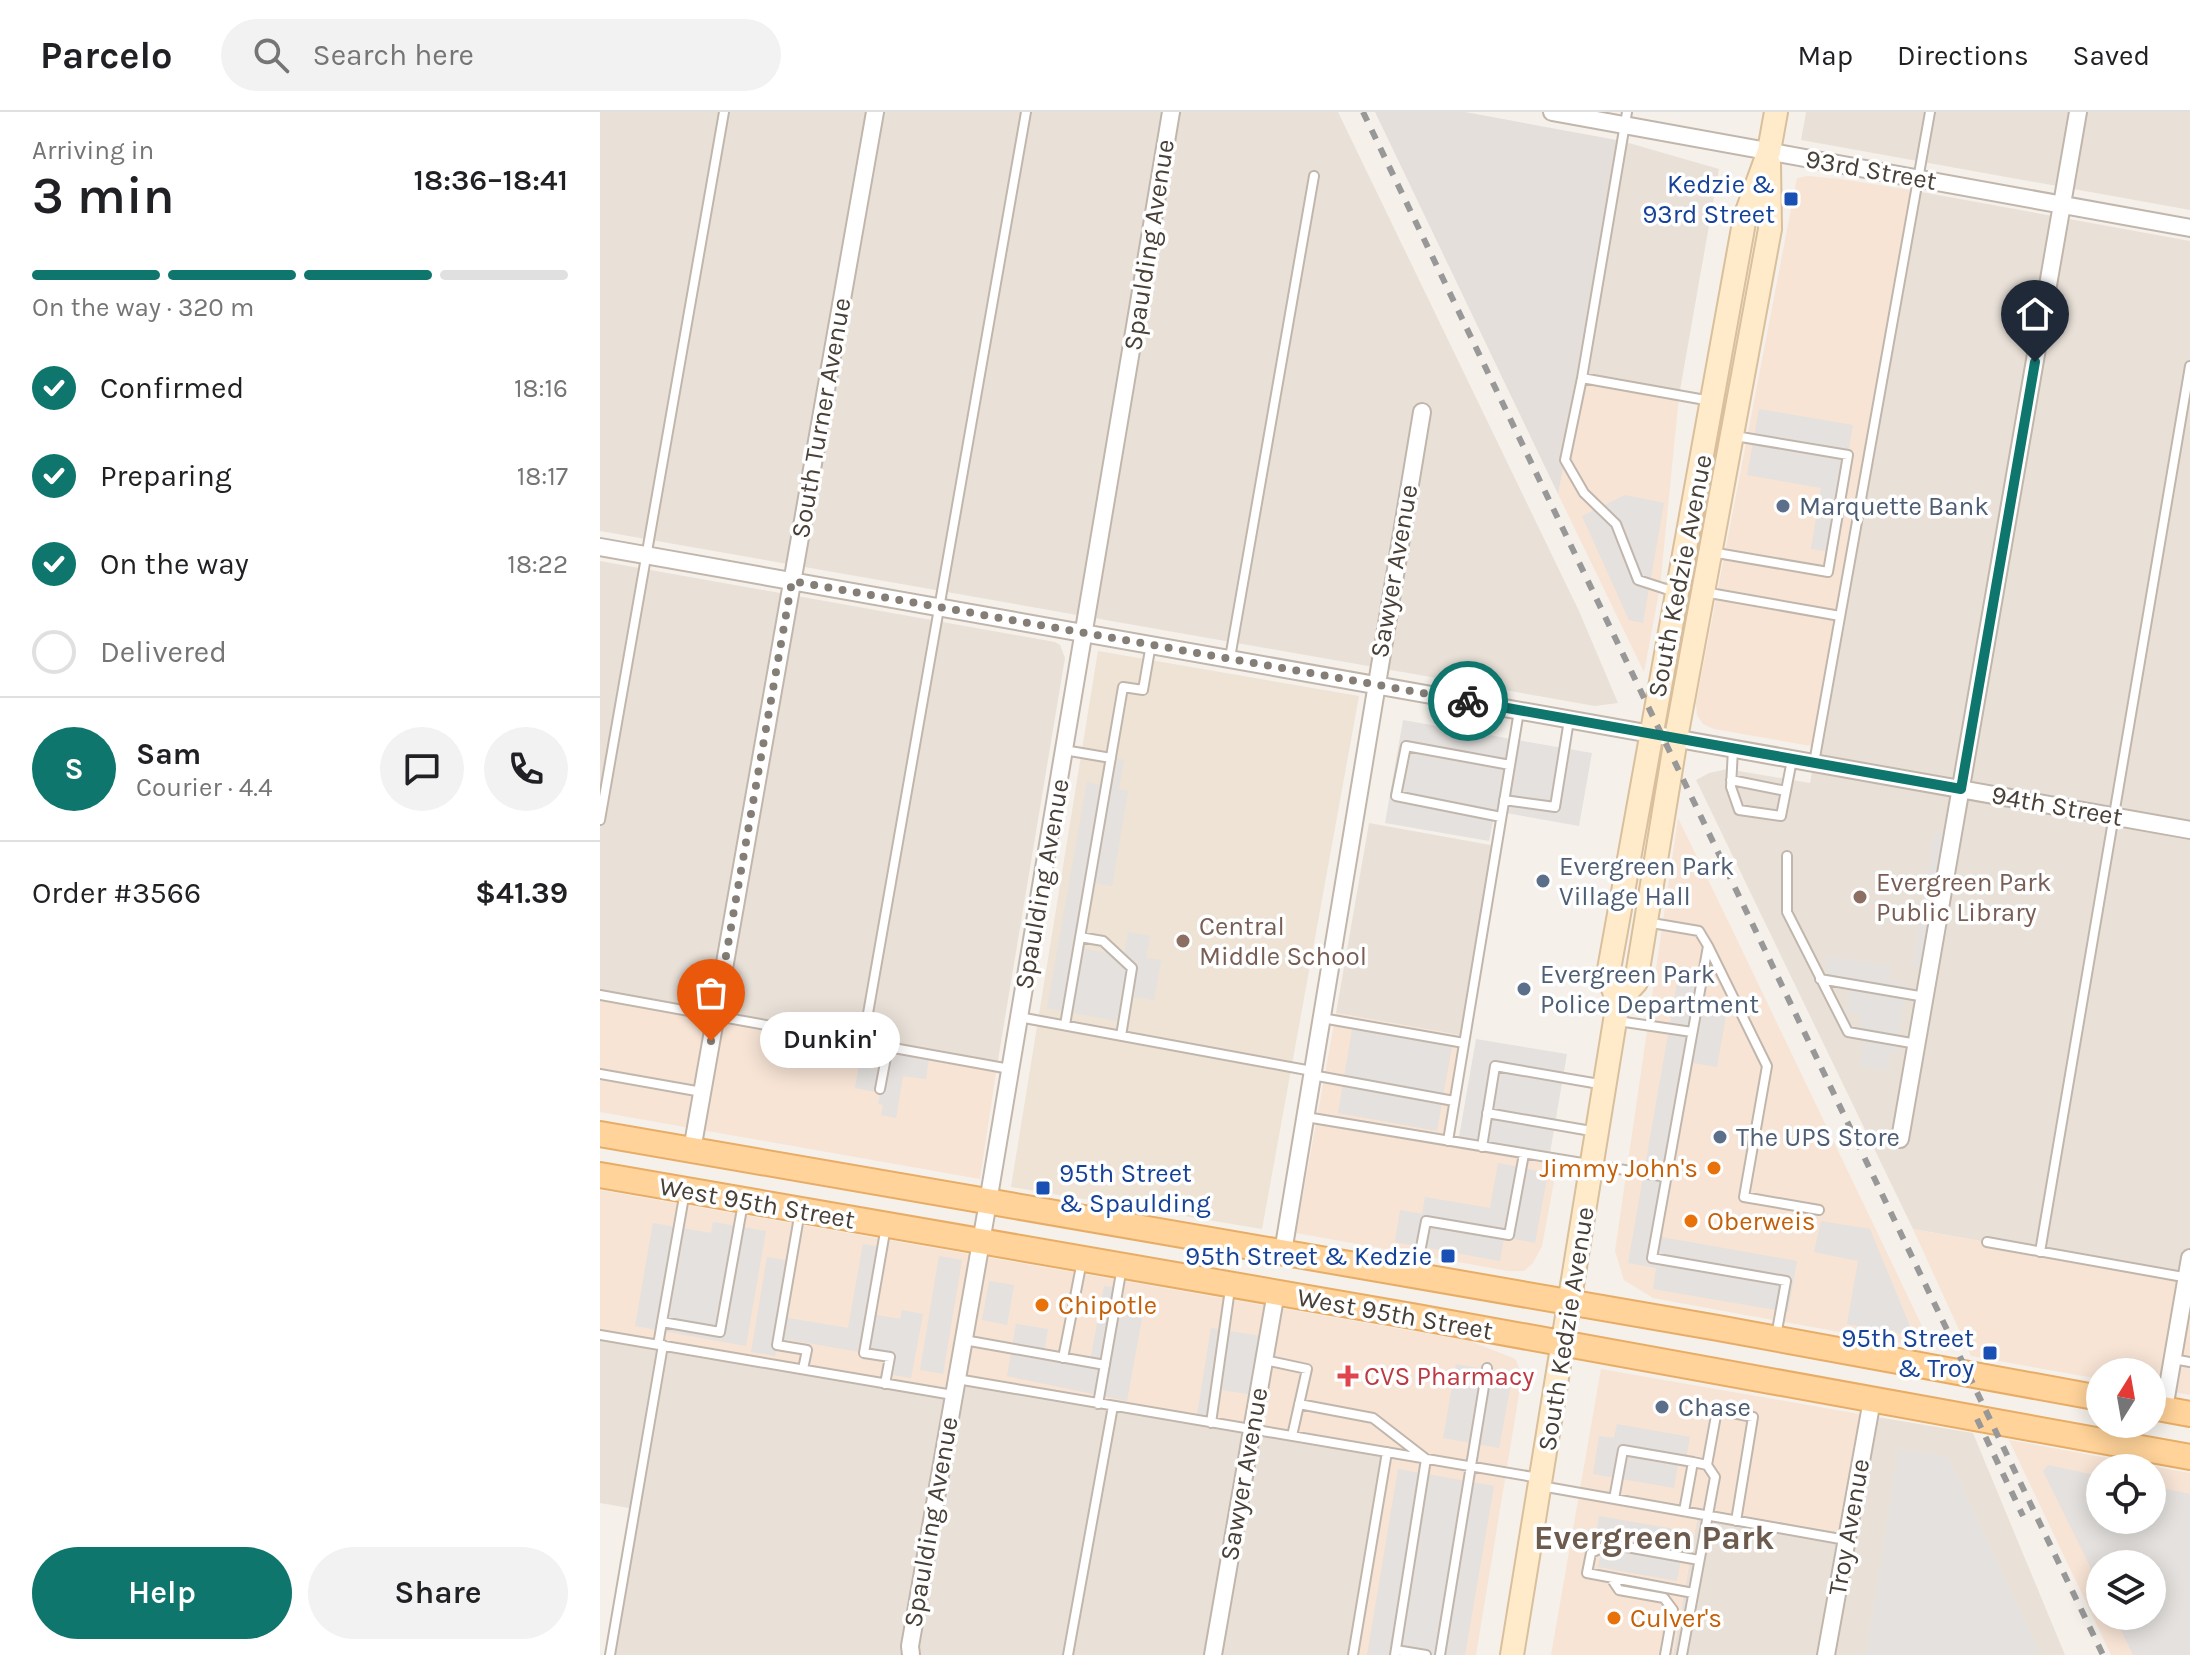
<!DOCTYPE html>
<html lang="en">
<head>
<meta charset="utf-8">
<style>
	body { margin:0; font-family:Karla,sans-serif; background:#f2f2f2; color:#202124; height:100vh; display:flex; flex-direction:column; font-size:30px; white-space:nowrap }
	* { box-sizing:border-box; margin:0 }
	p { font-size:26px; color:#757577 }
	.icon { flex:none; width:44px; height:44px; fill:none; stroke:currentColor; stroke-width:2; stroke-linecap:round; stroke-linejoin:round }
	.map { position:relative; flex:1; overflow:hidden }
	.details { display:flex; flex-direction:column; background:#fff; width:600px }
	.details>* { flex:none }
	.needle { width:52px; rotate:11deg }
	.controls { position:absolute; left:1486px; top:1246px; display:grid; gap:16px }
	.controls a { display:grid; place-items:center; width:80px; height:80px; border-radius:50%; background:#fff; box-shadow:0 4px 20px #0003; font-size:40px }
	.pin { position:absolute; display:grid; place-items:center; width:68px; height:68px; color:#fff; margin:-82px -34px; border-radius:50% 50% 50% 0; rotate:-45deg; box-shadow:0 0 8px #0007 }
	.pin .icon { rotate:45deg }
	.courier { position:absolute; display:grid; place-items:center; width:80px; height:80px; margin:-40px; border:6px solid #0f766e; border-radius:50%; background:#fff; color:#222; box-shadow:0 2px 10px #0007 }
	.bubble { position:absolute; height:56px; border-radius:28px; background:#fff; box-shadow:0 4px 20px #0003; font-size:26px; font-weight:600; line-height:56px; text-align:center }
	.overview em { font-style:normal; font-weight:600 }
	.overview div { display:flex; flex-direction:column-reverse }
	.overview { display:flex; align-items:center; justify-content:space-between; height:136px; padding:0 32px }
	h1 { font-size:52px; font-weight:600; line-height:60px }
	.bar { display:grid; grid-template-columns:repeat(4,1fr); gap:12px 8px; align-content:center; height:96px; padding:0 32px }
	.bar i { height:10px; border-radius:6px; background:#e0e0e0 }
	.bar .selected { background:#0f766e }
	.bar p { grid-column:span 4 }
	.line { display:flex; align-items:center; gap:20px; padding:0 32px; border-top:2px solid #e0e0e0 }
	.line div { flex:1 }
	.round { display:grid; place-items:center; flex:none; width:84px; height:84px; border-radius:42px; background:#f2f2f2 }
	ol { padding:0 32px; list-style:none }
	li { display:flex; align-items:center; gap:24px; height:88px }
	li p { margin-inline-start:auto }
	li .icon { padding:8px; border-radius:50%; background:#0f766e; color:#fff; stroke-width:4 }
	li:last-child { color:#757577 }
	li i { width:44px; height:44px; border:4px solid #e0e0e0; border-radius:50% }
	.action { display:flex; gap:16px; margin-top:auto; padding:16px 32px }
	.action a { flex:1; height:92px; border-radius:48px; background:#0f766e; color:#fff; font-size:32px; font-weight:600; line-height:92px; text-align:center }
	.action a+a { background:#f2f2f2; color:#202124 }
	header { display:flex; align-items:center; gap:48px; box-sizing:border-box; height:112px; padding:0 40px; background:#fff; border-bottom:2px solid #e0e0e0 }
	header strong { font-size:38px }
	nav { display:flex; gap:44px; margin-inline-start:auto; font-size:28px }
	.search { width:560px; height:72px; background:#f2f2f2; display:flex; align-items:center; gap:20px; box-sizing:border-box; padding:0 28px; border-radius:44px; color:#757577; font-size:30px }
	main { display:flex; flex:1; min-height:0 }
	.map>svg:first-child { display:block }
	.residential { fill:#e9e1d8 }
	.commercial { fill:#f7e4d5; fill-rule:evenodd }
	.industrial { fill:#e5dfdb }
	.education { fill:#eee3d4 }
	.parking { fill:#e4e1de }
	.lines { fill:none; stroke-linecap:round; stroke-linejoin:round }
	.lane-casing { stroke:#c1b6ac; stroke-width:12 }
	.street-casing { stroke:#c1b6ac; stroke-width:20 }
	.secondary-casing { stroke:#d9bf9b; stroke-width:26 }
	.primary-casing { stroke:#e7ad66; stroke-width:28 }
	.lane { stroke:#fff; stroke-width:8 }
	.street { stroke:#fff; stroke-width:16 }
	.secondary { stroke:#ffeaca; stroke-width:22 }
	.primary { stroke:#ffd399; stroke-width:24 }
	.rail { stroke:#989898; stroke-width:6; stroke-dasharray:10 10; stroke-linecap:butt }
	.done { stroke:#857e76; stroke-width:8; stroke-dasharray:0 14.4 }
	.route { stroke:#0f766e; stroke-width:10 }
	.transit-dot { fill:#1a4fb4; stroke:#fff; stroke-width:3 }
	.service-dot { fill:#5c6f8a; stroke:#fff; stroke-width:3 }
	.education-dot { fill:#8d6e63; stroke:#fff; stroke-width:3 }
	.food-dot { fill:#e8710a; stroke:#fff; stroke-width:3 }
	.health-dot { fill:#e0444e; stroke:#fff; stroke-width:3 }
	.labels { text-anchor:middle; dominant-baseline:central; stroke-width:7; stroke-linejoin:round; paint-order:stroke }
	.street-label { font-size:26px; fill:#494038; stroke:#fff }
	.transit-label { font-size:26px; fill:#164399; stroke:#fff; text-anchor:end }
	.service-label { font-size:26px; fill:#4e5e75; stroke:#fff; text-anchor:start }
	.education-label { font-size:26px; fill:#785e54; stroke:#fff; text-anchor:start }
	.food-label { font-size:26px; fill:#c56008; stroke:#fff; text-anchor:start }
	.health-label { font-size:26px; fill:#be3a42; stroke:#fff; text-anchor:start }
	.district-label { font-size:34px; font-weight:bold; fill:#6d5c4e; stroke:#fff }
</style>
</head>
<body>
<header>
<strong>Parcelo</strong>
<div class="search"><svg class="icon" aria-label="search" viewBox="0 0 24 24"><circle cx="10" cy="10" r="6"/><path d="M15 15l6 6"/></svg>Search here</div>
<nav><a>Map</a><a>Directions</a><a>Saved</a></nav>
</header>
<main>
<section class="details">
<div class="overview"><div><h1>3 min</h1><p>Arriving in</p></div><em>18:36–18:41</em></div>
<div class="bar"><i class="selected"></i><i class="selected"></i><i class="selected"></i><i></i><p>On the way · 320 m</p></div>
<ol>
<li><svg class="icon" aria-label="check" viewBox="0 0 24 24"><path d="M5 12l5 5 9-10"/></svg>Confirmed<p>18:16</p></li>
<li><svg class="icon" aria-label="check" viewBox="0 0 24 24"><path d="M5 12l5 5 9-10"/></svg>Preparing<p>18:17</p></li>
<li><svg class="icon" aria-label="check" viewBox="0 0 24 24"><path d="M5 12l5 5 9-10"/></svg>On the way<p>18:22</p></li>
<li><i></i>Delivered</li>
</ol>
<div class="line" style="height:144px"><b class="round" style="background:#0f766e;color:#fff">S</b><div><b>Sam</b><p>Courier · 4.4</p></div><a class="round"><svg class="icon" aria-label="chat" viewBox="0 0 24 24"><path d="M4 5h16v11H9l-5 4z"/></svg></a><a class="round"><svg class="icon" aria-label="phone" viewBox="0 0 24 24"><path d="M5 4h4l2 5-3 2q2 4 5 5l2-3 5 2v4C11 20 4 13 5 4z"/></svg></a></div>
<div class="line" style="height:104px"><div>Order #3566</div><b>$41.39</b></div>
<div class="action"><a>Help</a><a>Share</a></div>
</section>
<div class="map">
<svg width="1590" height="1543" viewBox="0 0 1590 1543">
	<rect width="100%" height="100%" fill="#f5f0ea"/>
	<!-- residential -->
	<path class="residential" d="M 0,0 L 738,0 L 979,499 L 1018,591 L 995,594 L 0,419 Z
		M 1206,0 L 1590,0 L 1590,98 L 1201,28 Z
		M 1022,29 L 1119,57 L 1079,284 L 982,266 Z
		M 1316,79 L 1590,129 L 1590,1166 L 1313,1117 L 1096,668 L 1109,661 L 1127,657 L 1210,671 Z
		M 0,449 L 455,530 L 460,533 L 465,546 L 397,954 L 0,883 Z
		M 769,711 L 896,734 L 865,924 L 736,901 Z
		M 0,1223 L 356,1267 L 787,1340 L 753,1543 L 10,1543 L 34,1397 L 0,1391 Z
		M 1265,1303 L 1373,1321 L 1465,1543 L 1073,1543 L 1099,1396 L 1244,1421 Z"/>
	<!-- commercial -->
	<path class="commercial" d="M 1208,64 L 1241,67 L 1316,79 L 1217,635 L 1114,617 L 1103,612 L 1097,603 L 1096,591 L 1197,66 Z
		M 982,266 L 1079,284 L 1060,475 L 1044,560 L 958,382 Z
		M 1078,706 L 1130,813 L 1333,1237 L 1053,1186 L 1024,1168 L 1015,1139 Z
		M 0,883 L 397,954 L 380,1067 L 0,1000 Z
		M 736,901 L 865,924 L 848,1029 L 958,1048 L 942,1134 L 933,1151 L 924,1159 L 908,1159 L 696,1121 Z
		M 0,1078 L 870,1229 L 913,1246 L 916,1248 L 922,1264 L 876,1543 L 753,1543 L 787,1341 L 357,1267 L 353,1283 L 0,1223 Z
		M 1313,1117 L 1590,1166 L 1590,1283 L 1552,1276 L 1552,1260 L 1500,1260 L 1500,1267 L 1371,1244 Z
		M 1001,1257 L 1265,1303 L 1244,1421 L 1099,1396 L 1073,1543 L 951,1543 Z
		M 1409,1328 L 1590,1361 L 1590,1543 L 1511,1543 ZM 1500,1356 L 1552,1356 L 1552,1408 L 1500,1408 ZM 1500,1452 L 1552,1452 L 1552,1504 L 1500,1504 Z"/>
	<!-- industrial -->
	<path class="industrial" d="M 775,0 L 865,0 L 1022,29 L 982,266 L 958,382 Z"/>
	<!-- education -->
	<path class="education" d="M 498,539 L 759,584 L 662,1117 L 411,1075 Z"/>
	<!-- parking -->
	<path class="parking" d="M 1159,297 L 1253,313 L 1231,440 L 1211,437 L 1221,376 L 1147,363 Z
		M 1025,383 L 1064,391 L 1043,511 L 1029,508 L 982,404 Z
		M 803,608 L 992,641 L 979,714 L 895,699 L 889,729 L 785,711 Z
		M 505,644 L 524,648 L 519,677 L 528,679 L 512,774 L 490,770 L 479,836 L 524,844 L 528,820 L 550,824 L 546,846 L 561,848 L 554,888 L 528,884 L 523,910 L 447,896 L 487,670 L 500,673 Z
		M 1355,715 L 1332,845 L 1312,857 L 1334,723 Z
		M 1228,844 L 1291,854 L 1289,869 L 1307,872 L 1296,939 L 1291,939 L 1288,958 L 1260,954 L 1265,924 L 1258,922 L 1261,902 L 1246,899 L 1250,873 L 1224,868 Z
		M 1080,854 L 1103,858 L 1097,893 L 1127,898 L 1117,955 L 1088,950 L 1056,1124 L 1197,1149 L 1188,1200 L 1053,1177 L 1056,1156 L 1028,1151 Z
		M 754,906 L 854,923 L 837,1019 L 738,1001 Z
		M 876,927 L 967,942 L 950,1041 L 859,1025 Z
		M 262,937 L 286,942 L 288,937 L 329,945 L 326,967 L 303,964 L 296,1006 L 281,1003 L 283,993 L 278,992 L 280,981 L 255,976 Z
		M 898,1051 L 948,1061 L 935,1131 L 904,1125 L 900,1149 L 795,1130 L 800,1098 L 822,1102 L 825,1085 L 890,1096 Z
		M 1221,1109 L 1270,1117 L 1314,1224 L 1247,1212 L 1258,1149 L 1214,1140 Z
		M 113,1110 L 166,1119 L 146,1234 L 35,1214 L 53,1111 L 111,1121 Z
		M 263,1132 L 282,1135 L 271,1202 L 300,1207 L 302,1198 L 323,1202 L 311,1266 L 287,1262 L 289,1245 L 179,1226 L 175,1244 L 151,1240 L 167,1145 L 191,1149 L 182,1205 L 248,1216 Z
		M 339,1144 L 362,1148 L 343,1262 L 320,1258 Z
		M 389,1169 L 414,1173 L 407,1213 L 382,1208 Z
		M 504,1174 L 518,1176 L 515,1196 L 543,1201 L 527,1289 L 407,1264 L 416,1212 L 448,1217 L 444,1242 L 490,1250 Z
		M 611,1216 L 662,1224 L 653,1283 L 616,1277 L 612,1305 L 597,1303 Z
		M 856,1252 L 894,1259 L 894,1263 L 912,1266 L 899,1336 L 843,1326 Z
		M 1017,1312 L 1090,1325 L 1085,1353 L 1078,1352 L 1074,1376 L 993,1362 L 999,1324 L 1014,1326 Z
		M 1299,1337 L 1348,1345 L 1439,1540 L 1433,1543 L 1266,1543 Z
		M 1448,1353 L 1500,1364 L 1500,1408 L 1552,1408 L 1552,1374 L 1590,1382 L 1590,1543 L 1533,1543 L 1514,1504 L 1552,1504 L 1552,1452 L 1500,1452 L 1500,1475 L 1443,1359 Z
		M 798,1357 L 894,1374 L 865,1543 L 767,1543 Z
		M 999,1404 L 1086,1419 L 1077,1469 L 998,1455 L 1001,1441 L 996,1423 Z"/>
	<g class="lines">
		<defs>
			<path id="lane" d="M 1027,0 L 982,266 L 965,348 L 984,381 L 1016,412 L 1038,468 L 1075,480
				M 982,266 L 1111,289
				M 1111,440 L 1228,460 L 1248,343 L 1135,324
				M 1104,480 L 1240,504
				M 630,546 L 714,64
				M 1133,637 L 1131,675 L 1139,698 L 1181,704 L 1192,648
				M 464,638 L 511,646
				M 1214,651 L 1330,0
				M 1131,668 L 1186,679
				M 904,688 L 955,695 L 969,608
				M 901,705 L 796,684 L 806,634 L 910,653
				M 0,708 L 124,0
				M 1187,744 L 1187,800 L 1248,920 L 1317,932
				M 1046,810 L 1099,819 L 1108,834 L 1052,1146 L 1186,1169 L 1176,1224
				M 480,825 L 503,829 L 532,856 L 521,924
				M 1108,834 L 1167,954 L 1144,1085 L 1219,1098
				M 1220,867 L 1325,885
				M 0,883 L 410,957
				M 419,905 L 712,959
				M 722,906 L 864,931
				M 1018,909 L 1092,920
				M 465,913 L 523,575 L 543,578 L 551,532
				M 263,930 L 426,0
				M 0,962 L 102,980
				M 712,963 L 854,989
				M 280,977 L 288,935
				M 887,1001 L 997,1020
				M 706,1005 L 1067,1065
				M 848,1029 L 919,599
				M 882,1035 L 895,954 L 1005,973
				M 85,1079 L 62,1210 L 120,1220 L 143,1091
				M 200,1099 L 177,1233 L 207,1238 L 203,1257
				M 1387,1130 L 1589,1166
				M 1440,1140 L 1590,254
				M 816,1161 L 826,1109 L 909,1123 L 924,1042
				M 0,1223 L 353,1283
				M 364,1228 L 505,1253
				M 58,1233 L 62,1210
				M 463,1246 L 482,1149
				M 1573,1247 L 1590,1250
				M 665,1248 L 707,1257 L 692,1324
				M 357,1267 L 939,1366
				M 285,1272 L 290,1245 L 264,1241 L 286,1114
				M 498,1292 L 522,1155
				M 699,1292 L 773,1306 L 826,1347 L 795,1543
				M 611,1311 L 630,1177
				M 941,1374 L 1246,1428
				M 1014,1387 L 1023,1338 L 1093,1350
				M 1084,1399 L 1093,1350 L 1107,1353
				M 1011,1466 L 1019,1478 L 1064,1486 L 1073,1498 L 1065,1543
				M 1093,1481 L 987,1461 L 991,1441 L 1010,1432 L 1099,1448
				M 796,1538 L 826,1543
				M 10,1543 L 63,1233
				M 468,1543 L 513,1294
				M 753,1543 L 787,1340
				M 840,1543 L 887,1256
				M 1082,1543 L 1115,1365 L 1107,1353 L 1117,1298 L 1153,1305 L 1136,1409"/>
			<path id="street" d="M 952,0 L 1590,116
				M 0,435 L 1590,718
				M 1300,1027 L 1478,0
				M 92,1038 L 275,0
				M 683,1140 L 822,300
				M 1564,1297 L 1590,1146
				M 311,1543 L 310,1534 L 388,1090 L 571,0
				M 613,1543 L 676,1180
				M 1226,1543 L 1272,1288"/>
			<path id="secondary" d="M 1018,890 L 1036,870 L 1076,626 L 1170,117 L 1169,52
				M 912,1543 L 1018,890 L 1008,863 L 1145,105 L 1169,39 L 1176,0"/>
			<path id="primary" d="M 0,1022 L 1118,1216 L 1500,1286
				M 0,1063 L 812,1204 L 1590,1345
				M 1552,1295 L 1590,1302"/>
		</defs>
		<!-- lane casing -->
		<use href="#lane" class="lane-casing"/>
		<!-- street casing -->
		<use href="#street" class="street-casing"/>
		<!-- secondary casing -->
		<use href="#secondary" class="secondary-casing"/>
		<!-- primary casing -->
		<use href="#primary" class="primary-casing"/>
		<!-- lane -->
		<use href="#lane" class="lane"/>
		<!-- street -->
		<use href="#street" class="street"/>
		<!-- secondary -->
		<use href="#secondary" class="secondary"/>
		<!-- primary -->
		<use href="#primary" class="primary"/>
		<!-- rail -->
		<path class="rail" d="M 763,0 L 1503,1543
			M 1377,1307 L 1423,1404"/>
	</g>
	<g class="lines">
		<!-- done -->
		<path class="done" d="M 111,929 L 192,469 L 868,589"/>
		<!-- route -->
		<path class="route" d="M 868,589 L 1361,677 L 1435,250"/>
	</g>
	<!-- markers -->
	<g class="transit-dot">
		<rect x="1183" y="79" width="16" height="16" rx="4"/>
		<rect x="435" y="1068" width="16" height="16" rx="4"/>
		<rect x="840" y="1136" width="16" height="16" rx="4"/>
		<rect x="1382" y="1233" width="16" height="16" rx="4"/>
	</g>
	<g class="service-dot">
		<circle cx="1183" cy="394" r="8"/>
		<circle cx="943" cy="769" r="8"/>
		<circle cx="924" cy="877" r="8"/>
		<circle cx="1120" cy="1025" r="8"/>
		<circle cx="1062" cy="1295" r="8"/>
	</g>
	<g class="education-dot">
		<circle cx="1260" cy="785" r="8"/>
		<circle cx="583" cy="829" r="8"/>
	</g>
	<g class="food-dot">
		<circle cx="1114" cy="1056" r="8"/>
		<circle cx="1091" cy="1109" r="8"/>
		<circle cx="442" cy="1193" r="8"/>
		<circle cx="1014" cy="1506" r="8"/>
	</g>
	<path class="health-dot" d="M744 1252h8v8h8v8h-8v8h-8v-8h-8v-8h8z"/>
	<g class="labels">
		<!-- street labels -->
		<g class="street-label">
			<text transform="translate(1271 58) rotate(10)">93rd Street</text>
			<text transform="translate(549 133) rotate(-81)">Spaulding Avenue</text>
			<text transform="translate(221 306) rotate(-80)">South Turner Avenue</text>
			<text transform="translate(794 459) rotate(-80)">Sawyer Avenue</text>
			<text transform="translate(1080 464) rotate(-79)">South Kedzie Avenue</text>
			<text transform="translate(1457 694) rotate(10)">94th Street</text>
			<text transform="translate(442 772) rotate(-80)">Spaulding Avenue</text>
			<text transform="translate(157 1091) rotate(10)">West 95th Street</text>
			<text transform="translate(795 1202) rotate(10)">West 95th Street</text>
			<text transform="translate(966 1217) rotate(-81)">South Kedzie Avenue</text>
			<text transform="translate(644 1362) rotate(-80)">Sawyer Avenue</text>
			<text transform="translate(331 1410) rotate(-80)">Spaulding Avenue</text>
			<text transform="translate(1249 1415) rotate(-80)">Troy Avenue</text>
		</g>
		<!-- transit labels -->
		<g class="transit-label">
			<text x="1175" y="72">Kedzie &amp;<tspan x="1175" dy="30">93rd Street</tspan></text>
			<text x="459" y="1061" text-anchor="start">95th Street<tspan x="459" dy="30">&amp; Spaulding</tspan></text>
			<text x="832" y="1144">95th Street &amp; Kedzie</text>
			<text x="1374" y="1226">95th Street<tspan x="1374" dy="30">&amp; Troy</tspan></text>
		</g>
		<!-- service labels -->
		<g class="service-label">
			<text x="1199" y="394">Marquette Bank</text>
			<text x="959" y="754">Evergreen Park<tspan x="959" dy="30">Village Hall</tspan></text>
			<text x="940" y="862">Evergreen Park<tspan x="940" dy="30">Police Department</tspan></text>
			<text x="1136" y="1025">The UPS Store</text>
			<text x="1078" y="1295">Chase</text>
		</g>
		<!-- education labels -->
		<g class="education-label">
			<text x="1276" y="770">Evergreen Park<tspan x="1276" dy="30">Public Library</tspan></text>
			<text x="599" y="814">Central<tspan x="599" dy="30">Middle School</tspan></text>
		</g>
		<!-- food labels -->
		<g class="food-label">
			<text x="1098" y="1056" text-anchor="end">Jimmy John's</text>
			<text x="1107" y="1109">Oberweis</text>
			<text x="458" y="1193">Chipotle</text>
			<text x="1030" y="1506">Culver's</text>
		</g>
		<!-- health labels -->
		<g class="health-label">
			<text x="764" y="1264">CVS Pharmacy</text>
		</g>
		<!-- district labels -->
		<g class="district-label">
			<text x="1054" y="1426">Evergreen Park</text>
		</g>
	</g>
</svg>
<div class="controls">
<a><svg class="needle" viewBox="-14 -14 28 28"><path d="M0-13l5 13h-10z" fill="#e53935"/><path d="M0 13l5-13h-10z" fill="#757577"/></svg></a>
<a><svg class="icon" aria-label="locate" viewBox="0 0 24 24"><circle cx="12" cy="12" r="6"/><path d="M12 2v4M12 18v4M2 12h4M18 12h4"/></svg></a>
<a><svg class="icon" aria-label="layers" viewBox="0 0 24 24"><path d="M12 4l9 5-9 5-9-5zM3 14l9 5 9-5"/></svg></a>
</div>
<div class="pin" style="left:111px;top:929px;background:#ea580c"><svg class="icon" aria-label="bag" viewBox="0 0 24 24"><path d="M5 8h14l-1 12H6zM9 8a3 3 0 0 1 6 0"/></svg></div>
<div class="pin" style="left:1435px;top:250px;background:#1f2937"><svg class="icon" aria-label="home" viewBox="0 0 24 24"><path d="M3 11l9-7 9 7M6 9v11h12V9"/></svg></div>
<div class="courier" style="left:868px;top:589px"><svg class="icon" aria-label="bike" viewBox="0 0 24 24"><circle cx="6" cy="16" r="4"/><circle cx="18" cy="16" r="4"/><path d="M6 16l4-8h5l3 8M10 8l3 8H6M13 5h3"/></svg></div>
<div class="bubble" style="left:160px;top:900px;width:140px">Dunkin'</div>
</div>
</main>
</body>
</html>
